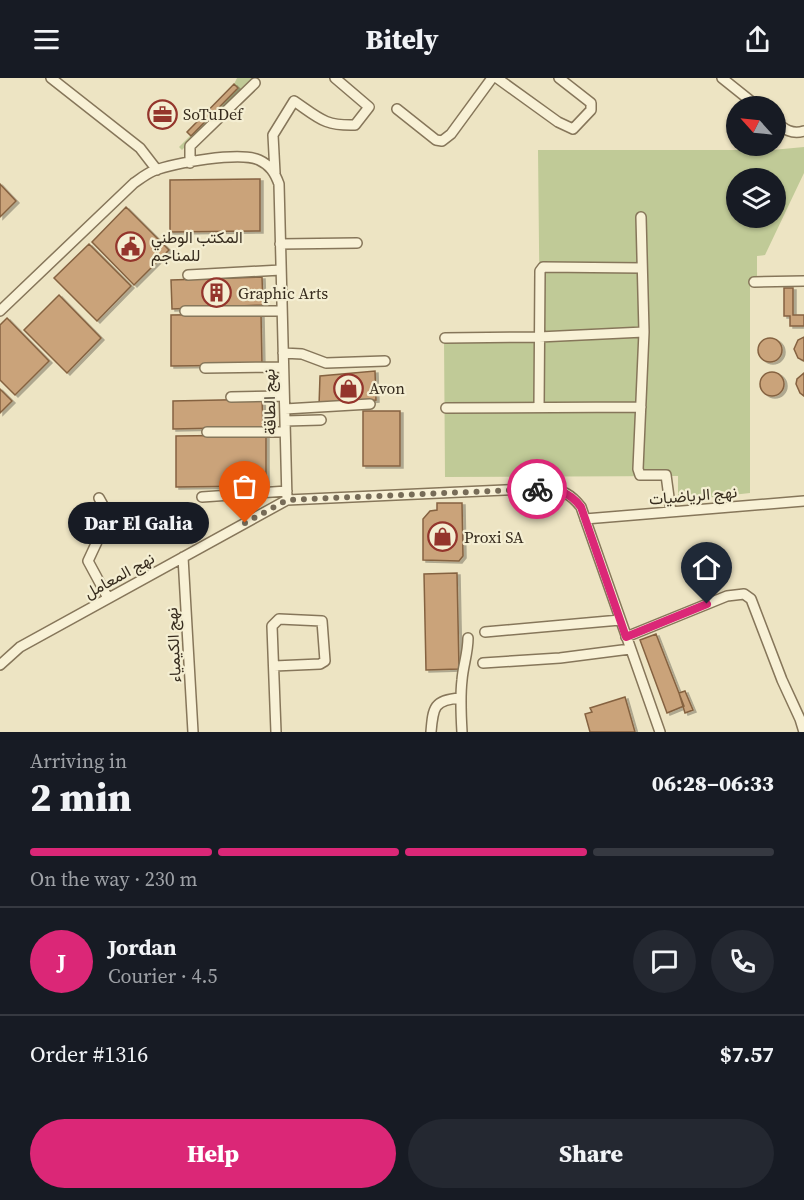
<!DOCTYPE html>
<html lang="en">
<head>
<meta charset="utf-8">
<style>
	body { margin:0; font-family:"Source Serif 4",Vazirmatn,serif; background:#242831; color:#f1f3f6; height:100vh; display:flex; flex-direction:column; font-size:22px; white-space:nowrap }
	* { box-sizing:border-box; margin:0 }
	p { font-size:20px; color:#9ea1a6 }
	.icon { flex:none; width:33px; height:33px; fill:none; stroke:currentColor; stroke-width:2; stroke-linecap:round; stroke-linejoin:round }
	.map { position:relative; height:654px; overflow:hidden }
	.side { display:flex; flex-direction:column; background:#171b24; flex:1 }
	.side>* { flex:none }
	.needle { width:39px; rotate:297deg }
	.tools { position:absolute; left:726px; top:18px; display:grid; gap:12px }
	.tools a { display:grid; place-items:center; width:60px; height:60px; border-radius:50%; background:#171b24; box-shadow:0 2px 4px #0004; font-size:30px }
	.pin { position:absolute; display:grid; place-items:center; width:51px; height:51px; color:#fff; margin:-62px -26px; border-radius:50% 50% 50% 0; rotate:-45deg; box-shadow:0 0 6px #0007 }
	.pin .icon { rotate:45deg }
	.courier { position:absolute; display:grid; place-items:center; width:60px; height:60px; margin:-30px; border:4px solid #db2777; border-radius:50%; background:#fff; color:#222; box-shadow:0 2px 8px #0007 }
	.bubble { position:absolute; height:42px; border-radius:21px; background:#171b24; box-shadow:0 2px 4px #0004; font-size:20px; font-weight:800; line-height:42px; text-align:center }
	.head em { font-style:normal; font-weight:800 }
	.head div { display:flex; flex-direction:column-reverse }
	.head { display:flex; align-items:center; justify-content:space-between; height:102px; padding:0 30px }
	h1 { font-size:39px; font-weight:800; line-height:45px }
	.bar { display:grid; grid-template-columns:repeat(4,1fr); gap:9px 6px; align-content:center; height:72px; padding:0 30px }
	.bar i { height:8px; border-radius:4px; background:#363941 }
	.bar .current { background:#db2777 }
	.bar p { grid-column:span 4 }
	.line { display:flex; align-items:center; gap:15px; padding:0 30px; border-top:2px solid #363941 }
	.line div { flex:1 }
	.round { display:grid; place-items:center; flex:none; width:63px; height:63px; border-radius:32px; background:#242831 }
	.action { display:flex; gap:12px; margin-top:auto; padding:12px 30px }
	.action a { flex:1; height:69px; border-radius:36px; background:#db2777; color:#fff; font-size:24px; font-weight:800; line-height:69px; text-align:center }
	.action a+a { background:#242831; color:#f1f3f6 }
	header { display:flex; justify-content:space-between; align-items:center; height:78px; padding:0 30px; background:#171b24; font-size:27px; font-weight:800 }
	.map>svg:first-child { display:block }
	.green { fill:#c0ca97; fill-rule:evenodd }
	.building { fill:#caa37a; stroke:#856241; stroke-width:1.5; filter:url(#shadow) }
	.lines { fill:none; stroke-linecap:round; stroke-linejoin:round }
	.minor-casing { stroke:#86765a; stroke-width:12 }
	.minor { stroke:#f8f1d6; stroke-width:9 }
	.done { stroke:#776c58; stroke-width:6; stroke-dasharray:0 10.8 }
	.route { stroke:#db2777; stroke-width:8 }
	.labels { text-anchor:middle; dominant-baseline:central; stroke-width:4.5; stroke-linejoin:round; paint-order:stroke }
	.poi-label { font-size:16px; fill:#372c1e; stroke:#f4eed2; text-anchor:start }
	.street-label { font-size:16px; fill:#372c1e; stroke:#f4eed2 }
</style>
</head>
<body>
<header><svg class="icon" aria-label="menu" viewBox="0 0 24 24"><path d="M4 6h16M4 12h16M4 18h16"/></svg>Bitely<svg class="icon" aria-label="share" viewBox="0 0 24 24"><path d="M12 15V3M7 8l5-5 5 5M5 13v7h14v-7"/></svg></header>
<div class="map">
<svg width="804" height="654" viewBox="0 0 804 654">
	<defs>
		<filter id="shadow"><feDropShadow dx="3" dy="2" stdDeviation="0" flood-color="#0004"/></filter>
	</defs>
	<rect width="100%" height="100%" fill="#ede4c3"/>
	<!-- green -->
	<path class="green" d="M 237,0 L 252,0 L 182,72 L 179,69 L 238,10 L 234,6 Z
		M 804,69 L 804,95 L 765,177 L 757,178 L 757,199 L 750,205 L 750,415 L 678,423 L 678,398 L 445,399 L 444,261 L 540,261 L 538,72 L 772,72 ZM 736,100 L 776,100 L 776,140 L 736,140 Z"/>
	<!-- building -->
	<path class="building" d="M 234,6 L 238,10 L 191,58 L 187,54 Z
		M 260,101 L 260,153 L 170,154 L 170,102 Z
		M 0,106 L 16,123 L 0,139 Z
		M 126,129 L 169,172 L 134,207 L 92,164 Z
		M 89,166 L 131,208 L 97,243 L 54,200 Z
		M 262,199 L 263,227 L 172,231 L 171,202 Z
		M 784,210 L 793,210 L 793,237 L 804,237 L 804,248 L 790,248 L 790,238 L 784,238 Z
		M 59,217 L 101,260 L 67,295 L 24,252 Z
		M 261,236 L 262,287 L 171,288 L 171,237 Z
		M 7,240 L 49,283 L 15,317 L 0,302 L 0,247 Z
		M 804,259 L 804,283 L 798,280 L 794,271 L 798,262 Z
		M758 272a12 12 0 1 1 24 0a12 12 0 1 1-24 0Z
		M 375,293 L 376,322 L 319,328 L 320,298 Z
		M760 306a12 12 0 1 1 24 0a12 12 0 1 1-24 0Z
		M 804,295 L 804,318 L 800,315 L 796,306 L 797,301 Z
		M 0,311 L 12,323 L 0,335 Z
		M 262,321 L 263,349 L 173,351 L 173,323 Z
		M 363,333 L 400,333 L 400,388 L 363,388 Z
		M 266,357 L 266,408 L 176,409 L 176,358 Z
		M 437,425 L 462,425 L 463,478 L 459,483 L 423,482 L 423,441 L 430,433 L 437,432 Z
		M 457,495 L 459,591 L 426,592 L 424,496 Z
		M 656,556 L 684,628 L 667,635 L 640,562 Z
		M 685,613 L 693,632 L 685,635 L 679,615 Z
		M 625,619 L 635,654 L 590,654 L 585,636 L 592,634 L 590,630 Z"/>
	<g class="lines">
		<defs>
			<path id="minor" d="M 51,0 L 140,70 L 157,92
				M 497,0 L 558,44 L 573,51 L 591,32 L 591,25 L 559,0
				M 722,0 L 757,28
				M 397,31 L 436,62 L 442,63 L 451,56 L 492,0
				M 776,44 C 784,51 792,57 804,53
				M 190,85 L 190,68 L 255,5
				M 275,95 L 273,57 L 294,23 C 319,40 324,48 355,47 L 369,29 L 335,0
				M 641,139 L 644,254 L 638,391 L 640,397 L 666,397 L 671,434
				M 280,166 L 357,165
				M 188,197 L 281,192
				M 754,204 L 804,203
				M 0,233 L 134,105 C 140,101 146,96 153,93 C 174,85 240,73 259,82 C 270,87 275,95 279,106 L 287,422
				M 185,233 L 282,233
				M 445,260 L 539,259 L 644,254
				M 283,275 L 302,276 L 326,285 L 385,283
				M 205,290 L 283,289
				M 231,319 L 284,318
				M 539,329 L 540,193 L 543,189 L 642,190
				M 446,330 L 641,329
				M 285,331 L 370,326
				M 285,343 L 321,342
				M 207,354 L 285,354
				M 202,419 L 287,413
				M 99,420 L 109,438 L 88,483 L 108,520
				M 585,441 L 804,423
				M 183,479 L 193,654
				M 485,554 L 620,542
				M 626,559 L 727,518 L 744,516 L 751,521 L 782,602 L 800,641 L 804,654
				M 483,585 L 560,580 L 630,571
				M 0,587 L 20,569 L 287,422 L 547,410 C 562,412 571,416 581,429 L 660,654
				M 274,588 L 320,586 L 325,583 L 322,543 L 279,541 L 272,548 L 276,654
				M 431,654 C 433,629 434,622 460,620
				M 462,654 C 461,637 460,619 462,602 C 463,588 468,575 468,560"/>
		</defs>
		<!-- minor casing -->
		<use href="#minor" class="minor-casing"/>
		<!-- minor -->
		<use href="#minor" class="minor"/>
	</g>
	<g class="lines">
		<!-- done -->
		<path class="done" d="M 245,445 L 287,422 L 537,411"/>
		<!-- route -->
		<path class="route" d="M 537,411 C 555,410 569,413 581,429 L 626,559 L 707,526"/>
	</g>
	<!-- icons -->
	<defs>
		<symbol id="office-ring" viewBox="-11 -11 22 22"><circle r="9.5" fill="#f4eed2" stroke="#94352c" stroke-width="1.5"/><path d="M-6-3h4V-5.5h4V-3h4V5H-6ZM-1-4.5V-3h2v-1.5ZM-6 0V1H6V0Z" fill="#94352c"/></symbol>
		<symbol id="civic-ring" viewBox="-11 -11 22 22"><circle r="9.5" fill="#f4eed2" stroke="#94352c" stroke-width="1.5"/><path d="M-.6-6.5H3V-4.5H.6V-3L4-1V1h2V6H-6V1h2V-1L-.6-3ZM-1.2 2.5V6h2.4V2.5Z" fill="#94352c"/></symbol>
		<symbol id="building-ring" viewBox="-11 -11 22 22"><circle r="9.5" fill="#f4eed2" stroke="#94352c" stroke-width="1.5"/><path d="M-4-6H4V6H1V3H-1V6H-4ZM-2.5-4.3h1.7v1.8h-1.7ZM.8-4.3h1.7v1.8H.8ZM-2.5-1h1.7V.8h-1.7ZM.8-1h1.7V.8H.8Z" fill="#94352c"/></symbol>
		<symbol id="shop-ring" viewBox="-11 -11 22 22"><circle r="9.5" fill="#f4eed2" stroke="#94352c" stroke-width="1.5"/><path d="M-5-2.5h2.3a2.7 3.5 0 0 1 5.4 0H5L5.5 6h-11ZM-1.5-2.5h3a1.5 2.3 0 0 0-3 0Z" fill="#94352c"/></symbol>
	</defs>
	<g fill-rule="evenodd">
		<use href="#office-ring" x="146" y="20" width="33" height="33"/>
		<use href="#civic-ring" x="114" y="152" width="33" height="33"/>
		<use href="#building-ring" x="200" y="198" width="33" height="33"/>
		<use href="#shop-ring" x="332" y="294" width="33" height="33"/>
		<use href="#shop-ring" x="426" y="442" width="33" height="33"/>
	</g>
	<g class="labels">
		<!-- poi labels -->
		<g class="poi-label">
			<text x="183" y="36">SoTuDef</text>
			<text x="151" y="159">المكتب الوطني<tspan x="151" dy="18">للمناجم</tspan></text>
			<text x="238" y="215">Graphic Arts</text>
			<text x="369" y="310">Avon</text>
			<text x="464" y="459">Proxi SA</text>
		</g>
		<!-- street labels -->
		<g class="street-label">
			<text transform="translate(269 324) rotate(-91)">نهج الطاقة</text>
			<text transform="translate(693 417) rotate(-5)">نهج الرياضيات</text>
			<text transform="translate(119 497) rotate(-29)">نهج المعامل</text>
			<text transform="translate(173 567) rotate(-93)">نهج الكيمياء</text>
		</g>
	</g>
</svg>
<div class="tools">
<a><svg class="needle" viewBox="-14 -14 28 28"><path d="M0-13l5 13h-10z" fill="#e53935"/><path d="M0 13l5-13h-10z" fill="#9ea1a6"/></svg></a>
<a><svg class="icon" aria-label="layers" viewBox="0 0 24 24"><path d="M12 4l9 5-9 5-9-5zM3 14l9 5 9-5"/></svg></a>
</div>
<div class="pin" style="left:245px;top:445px;background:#ea580c"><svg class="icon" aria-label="bag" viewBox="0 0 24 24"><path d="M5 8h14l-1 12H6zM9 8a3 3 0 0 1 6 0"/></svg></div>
<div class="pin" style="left:707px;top:526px;background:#1f2937"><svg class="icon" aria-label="home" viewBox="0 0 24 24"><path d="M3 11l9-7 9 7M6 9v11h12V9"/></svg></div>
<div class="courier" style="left:537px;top:411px"><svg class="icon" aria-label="bike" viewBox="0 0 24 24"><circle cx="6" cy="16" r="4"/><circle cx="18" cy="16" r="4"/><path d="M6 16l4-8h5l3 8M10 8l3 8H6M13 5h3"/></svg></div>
<div class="bubble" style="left:68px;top:424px;width:141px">Dar El Galia</div>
</div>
<section class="side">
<div class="head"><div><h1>2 min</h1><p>Arriving in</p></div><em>06:28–06:33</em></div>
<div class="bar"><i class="current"></i><i class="current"></i><i class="current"></i><i></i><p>On the way · 230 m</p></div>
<div class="line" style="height:108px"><b class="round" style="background:#db2777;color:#fff">J</b><div><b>Jordan</b><p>Courier · 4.5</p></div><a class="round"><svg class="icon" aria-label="chat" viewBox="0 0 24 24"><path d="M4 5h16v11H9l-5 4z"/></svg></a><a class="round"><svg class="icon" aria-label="phone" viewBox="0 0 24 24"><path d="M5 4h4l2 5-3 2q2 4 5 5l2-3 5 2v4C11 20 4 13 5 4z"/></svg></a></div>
<div class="line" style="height:78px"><div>Order #1316</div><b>$7.57</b></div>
<div class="action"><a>Help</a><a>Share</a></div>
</section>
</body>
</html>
